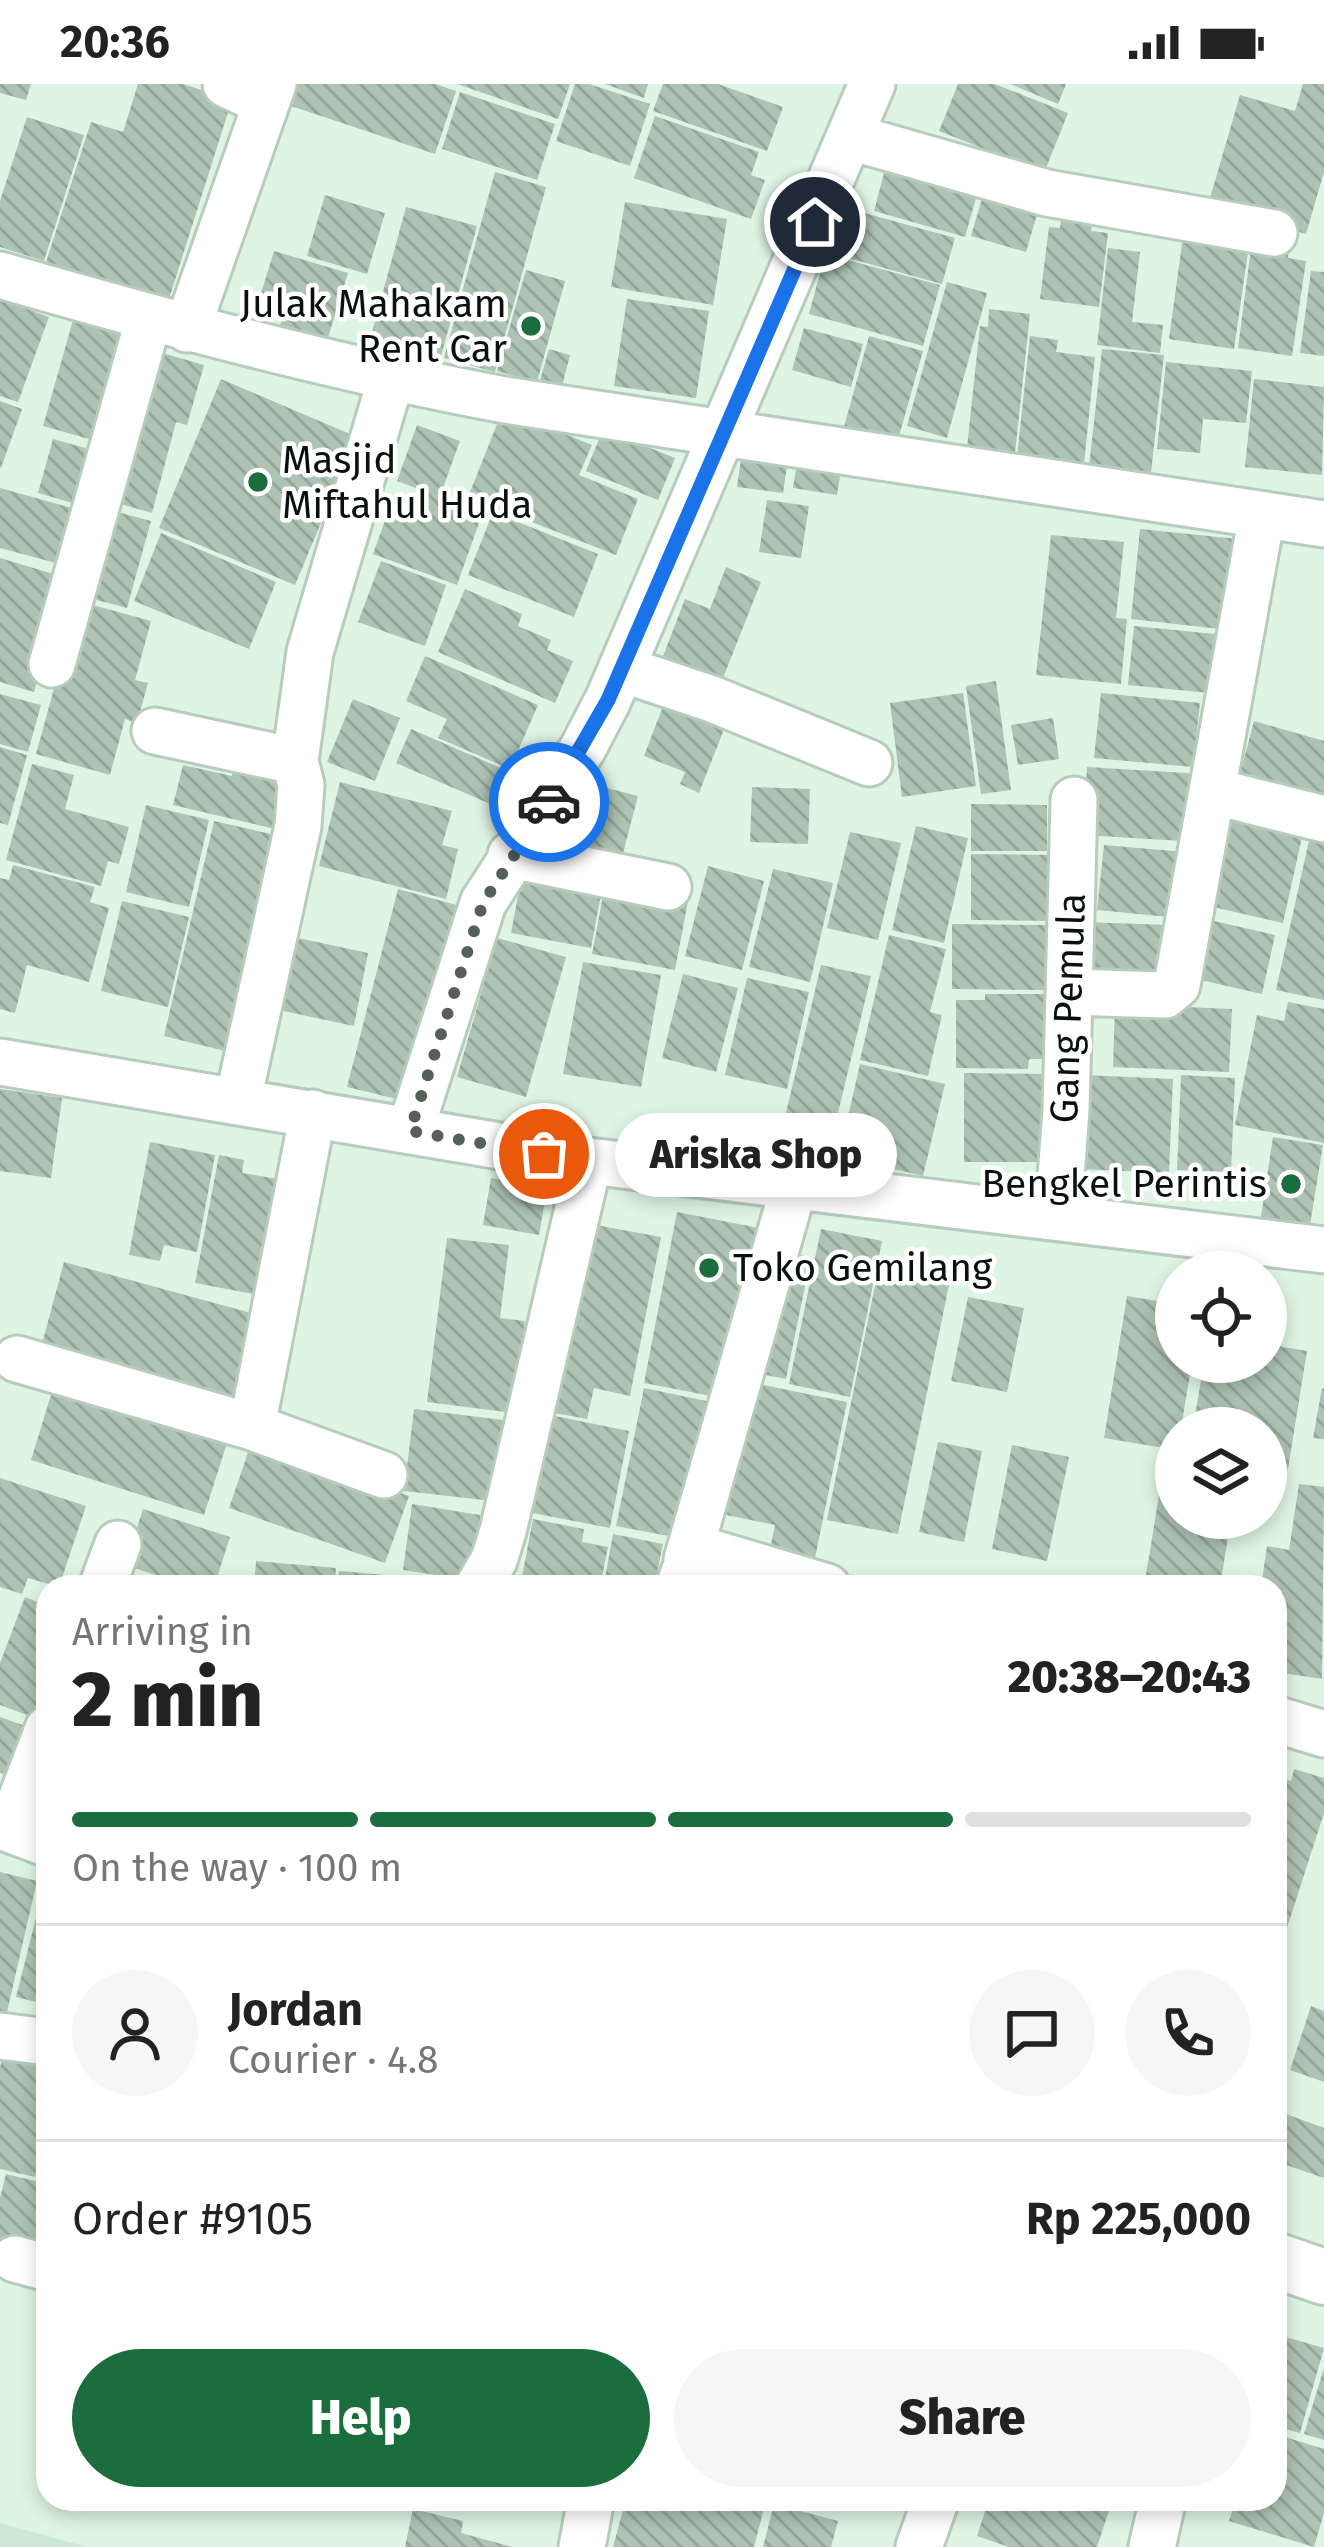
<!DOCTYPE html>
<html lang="en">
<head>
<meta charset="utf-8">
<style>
	body { margin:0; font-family:"Fira Sans",sans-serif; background:#f6f6f6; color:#222; height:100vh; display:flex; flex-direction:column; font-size:45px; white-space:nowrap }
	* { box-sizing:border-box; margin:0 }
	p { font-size:39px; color:#767676 }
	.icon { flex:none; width:66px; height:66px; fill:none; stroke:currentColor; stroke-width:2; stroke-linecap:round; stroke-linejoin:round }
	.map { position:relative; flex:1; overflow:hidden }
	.drawer { position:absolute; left:36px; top:1491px; width:1251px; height:936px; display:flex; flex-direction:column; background:#fff; border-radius:36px; box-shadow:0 6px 18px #0003 }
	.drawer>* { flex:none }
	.tools { position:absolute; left:1155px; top:1167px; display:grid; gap:24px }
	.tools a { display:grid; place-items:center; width:132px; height:132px; border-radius:50%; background:#fff; box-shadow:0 6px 18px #0003; font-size:60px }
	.pin { position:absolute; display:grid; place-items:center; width:102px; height:102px; color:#fff; margin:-51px; border:6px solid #fff; border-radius:50%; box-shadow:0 3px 12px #0007 }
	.courier { position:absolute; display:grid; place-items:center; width:120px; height:120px; margin:-60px; border:9px solid #1a73e8; border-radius:50%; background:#fff; color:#222; box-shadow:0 3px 15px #0007 }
	.bubble { position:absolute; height:84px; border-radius:42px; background:#fff; box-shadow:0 6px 18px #0003; font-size:39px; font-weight:800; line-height:84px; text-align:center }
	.summary em { font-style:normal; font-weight:800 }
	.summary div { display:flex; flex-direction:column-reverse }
	.summary { display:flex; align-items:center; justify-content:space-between; height:204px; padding:0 36px }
	h1 { font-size:78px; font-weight:800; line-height:90px }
	.bar { display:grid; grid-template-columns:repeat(4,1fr); gap:18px 12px; align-content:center; height:144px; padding:0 36px }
	.bar i { height:15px; border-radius:9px; background:#e0e0e0 }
	.bar .active { background:#1b6d3e }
	.bar p { grid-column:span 4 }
	.line { display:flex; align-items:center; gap:30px; padding:0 36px; border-top:3px solid #e0e0e0 }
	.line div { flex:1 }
	.round { display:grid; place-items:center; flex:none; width:126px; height:126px; border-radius:63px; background:#f6f6f6 }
	.action { display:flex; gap:24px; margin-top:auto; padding:24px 36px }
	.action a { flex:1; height:138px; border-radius:72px; background:#1b6d3e; color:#fff; font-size:48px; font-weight:800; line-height:138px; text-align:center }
	.action a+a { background:#f6f6f6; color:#222 }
	.status { display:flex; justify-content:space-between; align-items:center; height:84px; padding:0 60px; background:#fff; direction:ltr }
	.status svg { height:33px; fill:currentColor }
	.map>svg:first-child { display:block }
	.built { fill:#cce9d4 }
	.building { fill:url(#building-back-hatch) }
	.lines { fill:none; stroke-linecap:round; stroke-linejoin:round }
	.minor-casing { stroke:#b7ccbc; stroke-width:51 }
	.tertiary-casing { stroke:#b7ccbc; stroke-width:60 }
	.minor { stroke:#fff; stroke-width:45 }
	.tertiary { stroke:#fff; stroke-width:54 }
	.done { stroke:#556158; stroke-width:12; stroke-dasharray:0 21.6 }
	.route { stroke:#1a73e8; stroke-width:15 }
	.poi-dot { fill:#1b6d3e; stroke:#fff; stroke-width:4.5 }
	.labels { text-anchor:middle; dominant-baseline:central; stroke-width:9; stroke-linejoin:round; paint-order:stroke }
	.poi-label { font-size:39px; fill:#0a110c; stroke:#fff; text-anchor:end }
	.street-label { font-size:39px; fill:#0a110c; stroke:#fff }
</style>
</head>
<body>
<div class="status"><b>20:36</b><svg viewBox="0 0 49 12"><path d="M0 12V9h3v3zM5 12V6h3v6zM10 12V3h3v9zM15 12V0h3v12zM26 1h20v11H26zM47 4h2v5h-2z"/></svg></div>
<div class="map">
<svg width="1324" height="2463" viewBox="0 0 1324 2463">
	<defs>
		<pattern id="building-back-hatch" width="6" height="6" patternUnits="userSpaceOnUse" patternTransform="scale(3)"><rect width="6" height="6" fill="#aec3b3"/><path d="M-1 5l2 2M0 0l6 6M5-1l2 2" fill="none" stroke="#94a699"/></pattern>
	</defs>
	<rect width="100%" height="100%" fill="#dff5e4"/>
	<!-- built -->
	<path class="built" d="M 0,2439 L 87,2463 L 0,2463 Z"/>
	<!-- building -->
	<path class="building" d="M 0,0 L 31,0 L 26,16 L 0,9 Z
		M 138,0 L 183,0 L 232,16 L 168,218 L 46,178 L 91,38 L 123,48 Z
		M 298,0 L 435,0 L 456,7 L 435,70 L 291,22 Z
		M 457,0 L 570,0 L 558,35 Z
		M 575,0 L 589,0 L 650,20 L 630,82 L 556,57 Z
		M 605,0 L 648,0 L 644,14 Z
		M 663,0 L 718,0 L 783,23 L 767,67 L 653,27 Z
		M 958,0 L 995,0 L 1068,29 L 1044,89 L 939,47 Z
		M 1010,0 L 1066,0 L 1058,20 Z
		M 1303,0 L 1324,0 L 1324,88 L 1306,150 L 1208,121 L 1240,11 L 1295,27 Z
		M 460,8 L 555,40 L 537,96 L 442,65 Z
		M 655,32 L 759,68 L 751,91 L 765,96 L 751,135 L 634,94 Z
		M 27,33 L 84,51 L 44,177 L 0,163 L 0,117 Z
		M 888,74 L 980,100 L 965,153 L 874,127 Z
		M 495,88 L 546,103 L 495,288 L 444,274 Z
		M 325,111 L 385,129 L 367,190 L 307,172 Z
		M 983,111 L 1038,127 L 1026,168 L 971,152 Z
		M 625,118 L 727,135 L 713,221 L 611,203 Z
		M 406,123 L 477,142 L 441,272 L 371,252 Z
		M 1063,123 L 1094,126 L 1091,147 L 1108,149 L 1099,223 L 1040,215 L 1049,143 L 1060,144 Z
		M 850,125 L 955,154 L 942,200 L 837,171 Z
		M 1185,138 L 1251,147 L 1234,265 L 1169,255 Z
		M 1252,157 L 1289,163 L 1288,174 L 1306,177 L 1292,272 L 1238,264 Z
		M 1108,164 L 1140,168 L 1132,238 L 1163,241 L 1160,269 L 1097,261 Z
		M 274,167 L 348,189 L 326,260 L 279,246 L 284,227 L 258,219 Z
		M 825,170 L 940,201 L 923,262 L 809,230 Z
		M 526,186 L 565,197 L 537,298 L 497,287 Z
		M 1311,187 L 1324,188 L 1324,272 L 1300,269 Z
		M 947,198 L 987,209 L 947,354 L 907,342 Z
		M 0,215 L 49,233 L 18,318 L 0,312 Z
		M 627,215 L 709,227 L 696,314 L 614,302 Z
		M 989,225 L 1030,230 L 1015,369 L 967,363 L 980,242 L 988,243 Z
		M 75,229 L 135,246 L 103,359 L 43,342 Z
		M 804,244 L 863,260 L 851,303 L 792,286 Z
		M 869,252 L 923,267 L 894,370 L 841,354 Z
		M 1030,252 L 1058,256 L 1056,268 L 1095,273 L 1084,380 L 1017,373 Z
		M 145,264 L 204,281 L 187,341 L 176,338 L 152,429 L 103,415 Z
		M 549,265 L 570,271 L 561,306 L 539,300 Z
		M 1102,265 L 1164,271 L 1151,389 L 1089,383 Z
		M 1166,278 L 1252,287 L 1246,339 L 1203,335 L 1200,369 L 1157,365 Z
		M 221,295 L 357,353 L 295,501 L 159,444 Z
		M 1254,295 L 1324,303 L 1322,391 L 1245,383 Z
		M 0,317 L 22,325 L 1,384 L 0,384 Z
		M 503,325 L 592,361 L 579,391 L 638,415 L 616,471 L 468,413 Z
		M 417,341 L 460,357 L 439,415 L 458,422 L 455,431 L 479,439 L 457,501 L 373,470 L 395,409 L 417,417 L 421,406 L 397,397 Z
		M 603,345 L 675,374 L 658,416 L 586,387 Z
		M 53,355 L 99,368 L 83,422 L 38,409 Z
		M 799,367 L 843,374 L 837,411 L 793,404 Z
		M 742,368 L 788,374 L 783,409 L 737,403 Z
		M 0,404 L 86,428 L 71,483 L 0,464 Z
		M 767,416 L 809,422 L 801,474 L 759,468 Z
		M 106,425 L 151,437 L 127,524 L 82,512 Z
		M 493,428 L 598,470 L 574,533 L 468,491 Z
		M 1140,445 L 1238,455 L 1229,546 L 1131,535 Z
		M 161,449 L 276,498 L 249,565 L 134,517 Z
		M 1051,451 L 1124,458 L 1116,534 L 1127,535 L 1121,600 L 1036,591 Z
		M 0,474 L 67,494 L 34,608 L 0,598 Z
		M 381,477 L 446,501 L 425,562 L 358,538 Z
		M 726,483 L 761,498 L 719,604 L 660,580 L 685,515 L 710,525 Z
		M 465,505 L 522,530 L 518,542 L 551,556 L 547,566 L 573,577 L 555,619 L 438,568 Z
		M 78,517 L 151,537 L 135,596 L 148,599 L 137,639 L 125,635 L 110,691 L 36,670 Z
		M 1134,542 L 1225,551 L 1220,610 L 1128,601 Z
		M 425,572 L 538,621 L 510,685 L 438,654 L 447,635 L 406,617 Z
		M 996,597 L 1011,706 L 981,710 L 966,602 Z
		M 963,609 L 976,702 L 902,713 L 890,619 Z
		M 1101,609 L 1200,619 L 1193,683 L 1094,674 Z
		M 0,610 L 41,621 L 28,668 L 0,660 Z
		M 667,612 L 728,635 L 699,709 L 680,700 L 685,688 L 644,672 Z
		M 353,615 L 400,634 L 375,697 L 327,678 Z
		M 1053,634 L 1059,675 L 1018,681 L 1011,641 Z
		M 1254,637 L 1324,657 L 1324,713 L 1240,690 Z
		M 411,645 L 510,688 L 495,722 L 396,679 Z
		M 0,663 L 27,671 L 8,741 L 0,739 Z
		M 32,680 L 74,691 L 65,725 L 129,743 L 119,780 L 108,777 L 101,802 L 6,776 Z
		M 183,681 L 232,692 L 233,686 L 295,700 L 284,747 L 173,721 Z
		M 1087,683 L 1203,690 L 1199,758 L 1083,751 Z
		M 340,698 L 452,727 L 442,761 L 458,765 L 446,815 L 319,782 Z
		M 591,700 L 638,712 L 620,781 L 573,769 Z
		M 752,703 L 810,705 L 808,760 L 750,758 Z
		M 971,720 L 1047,721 L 1047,767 L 971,767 Z
		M 146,721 L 209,736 L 189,823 L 126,808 Z
		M 1221,725 L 1304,744 L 1283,839 L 1200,820 Z
		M 214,737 L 284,753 L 233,969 L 164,952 Z
		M 916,742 L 968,754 L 944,859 L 892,846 Z
		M 1312,743 L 1324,746 L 1324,916 L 1276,906 Z
		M 850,748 L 901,759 L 878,856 L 827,844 Z
		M 1104,761 L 1185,768 L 1179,834 L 1097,826 Z
		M 971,770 L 1058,771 L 1058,837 L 971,836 Z
		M 13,781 L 95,803 L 90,818 L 109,824 L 89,898 L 27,881 L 15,929 L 0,925 L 0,794 L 9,796 Z
		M 708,782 L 764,797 L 742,886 L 685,872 Z
		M 773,785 L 833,799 L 810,898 L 749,883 Z
		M 522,790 L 602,805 L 591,864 L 511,849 Z
		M 606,796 L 689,812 L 675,886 L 592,870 Z
		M 398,805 L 460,822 L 409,1018 L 347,1003 Z
		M 122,817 L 189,833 L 168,923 L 101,907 Z
		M 1201,834 L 1275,851 L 1262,910 L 1187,893 Z
		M 1083,838 L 1170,841 L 1167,904 L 1080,900 Z
		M 952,840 L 1049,841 L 1049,906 L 952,905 Z
		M 889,851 L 946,865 L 930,928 L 942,931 L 928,992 L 860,976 Z
		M 289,852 L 368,869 L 354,942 L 274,925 Z
		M 497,854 L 566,873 L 526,1013 L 457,993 Z
		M 583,878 L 661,891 L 641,1003 L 563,990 Z
		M 821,881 L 871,892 L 830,1062 L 781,1050 Z
		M 683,890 L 738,904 L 716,988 L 662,974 Z
		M 747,894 L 809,908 L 787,1005 L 725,991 Z
		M 985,910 L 1050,910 L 1049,975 L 1029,975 L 1028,985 L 956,984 L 956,916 L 985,916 Z
		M 1288,918 L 1324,925 L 1324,1059 L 1235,1041 L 1257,931 L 1284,937 Z
		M 1115,920 L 1232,925 L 1229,988 L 1113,983 Z
		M 860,980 L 945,1000 L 923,1092 L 839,1072 Z
		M 964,989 L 1048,990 L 1048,1078 L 964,1078 Z
		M 1083,991 L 1173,995 L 1169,1089 L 1079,1085 Z
		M 1181,991 L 1235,994 L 1231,1088 L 1177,1086 Z
		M 0,1005 L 62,1014 L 51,1094 L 0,1087 Z
		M 1273,1053 L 1323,1061 L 1309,1147 L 1260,1139 Z
		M 150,1058 L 215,1071 L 197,1168 L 164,1161 L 160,1177 L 129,1171 Z
		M 219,1071 L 244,1076 L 242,1089 L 290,1097 L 269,1213 L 195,1199 Z
		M 491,1094 L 547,1104 L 539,1151 L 483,1141 Z
		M 677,1128 L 759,1144 L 727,1315 L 644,1299 Z
		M 585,1139 L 661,1153 L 630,1312 L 594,1304 L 587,1335 L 549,1328 Z
		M 821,1145 L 882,1157 L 850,1313 L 789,1300 Z
		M 447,1154 L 509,1161 L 500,1234 L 525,1237 L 514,1329 L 427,1318 Z
		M 785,1168 L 811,1173 L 786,1295 L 740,1286 Z
		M 64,1178 L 255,1230 L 231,1323 L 39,1271 Z
		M 879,1182 L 950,1196 L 898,1450 L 827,1436 Z
		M 1127,1212 L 1176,1220 L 1176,1278 L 1192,1278 L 1181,1344 L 1176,1344 L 1176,1366 L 1104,1354 Z
		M 968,1213 L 1024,1224 L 1007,1308 L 951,1297 Z
		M 1266,1260 L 1307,1267 L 1288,1385 L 1266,1381 L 1266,1344 L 1193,1344 L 1204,1278 L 1266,1278 Z
		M 739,1296 L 847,1318 L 814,1479 L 769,1469 L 775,1441 L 712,1428 Z
		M 55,1298 L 229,1353 L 204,1431 L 31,1376 Z
		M 644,1304 L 711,1318 L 684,1455 L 616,1442 Z
		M 1322,1304 L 1324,1305 L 1324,1355 L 1313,1354 Z
		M 414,1325 L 503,1336 L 493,1417 L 404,1407 Z
		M 540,1329 L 629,1347 L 610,1444 L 522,1427 Z
		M 252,1357 L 409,1412 L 385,1479 L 229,1424 Z
		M 938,1358 L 982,1367 L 964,1458 L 919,1448 Z
		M 1012,1361 L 1069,1373 L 1047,1477 L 992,1465 Z
		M 1163,1387 L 1176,1389 L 1176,1434 L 1231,1434 L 1220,1503 L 1144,1503 Z
		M 0,1394 L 86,1422 L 59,1503 L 28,1494 L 22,1510 L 0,1503 Z
		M 1299,1400 L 1324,1403 L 1322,1595 L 1275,1588 L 1275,1503 L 1261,1503 L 1267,1462 L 1289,1466 Z
		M 412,1420 L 486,1432 L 475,1497 L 403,1486 Z
		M 143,1425 L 230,1453 L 214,1503 L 193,1503 L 125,1481 Z
		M 533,1435 L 584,1445 L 582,1458 L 608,1463 L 600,1503 L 520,1503 Z
		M 613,1450 L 663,1460 L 654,1503 L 605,1494 Z
		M 256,1477 L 336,1484 L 334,1503 L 254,1503 Z
		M 698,1482 L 759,1503 L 692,1503 Z
		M 339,1487 L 397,1492 L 396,1503 L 338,1503 Z
		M 25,1513 L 48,1522 L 48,1591 L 32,1633 L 0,1621 L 0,1579 Z
		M 0,1633 L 37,1646 L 19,1696 L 0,1689 Z
		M 1294,1685 L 1324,1694 L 1324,1729 L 1276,1878 L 1275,1691 L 1291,1697 Z
		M 0,1788 L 37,1797 L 2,1950 L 0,1950 Z
		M 40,1818 L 48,1820 L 48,1921 L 16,1913 Z
		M 1311,1922 L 1324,1927 L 1324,1998 L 1290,1986 Z
		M 6,1958 L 48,1967 L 48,2033 L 35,2093 L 0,2085 L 0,1983 Z
		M 1283,2029 L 1324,2044 L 1324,2094 L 1275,2077 L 1275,2053 Z
		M 6,2090 L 48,2100 L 48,2177 L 0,2165 L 0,2114 Z
		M 1275,2250 L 1324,2264 L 1300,2349 L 1275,2342 Z
		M 1323,2287 L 1324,2287 L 1324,2356 L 1304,2350 Z
		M 1275,2350 L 1324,2365 L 1324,2429 L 1314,2463 L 1229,2437 L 1236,2415 L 1275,2415 Z
		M 626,2415 L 745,2415 L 765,2420 L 754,2463 L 613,2463 Z
		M 989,2415 L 1113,2415 L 1097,2463 L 1009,2463 L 977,2452 Z
		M 774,2420 L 838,2437 L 831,2463 L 763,2463 Z
		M 413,2425 L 463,2437 L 461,2449 L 513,2463 L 405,2463 Z"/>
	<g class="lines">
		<defs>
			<path id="minor" d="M 226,0 L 266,19
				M 851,53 L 1047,109 L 1274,149
				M 0,191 C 167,239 334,284 505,316 L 1324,440
				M 187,245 L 273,0
				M 52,580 L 149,234
				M 622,585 L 712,615 L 869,679
				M 155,647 L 295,677
				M 1212,707 L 1324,735
				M 511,771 L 668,803
				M 1069,908 L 1165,911 L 1177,901 L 1262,431
				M 0,978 L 589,1077 L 1324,1166
				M 238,1016 L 298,742 L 301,701 L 295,677 L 310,568 L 391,295
				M 410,1047 L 483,819 L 583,664 L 608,616 L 872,0
				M 1058,1133 L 1066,1026 L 1074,716
				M 17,1275 L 252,1343 L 384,1391
				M 252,1343 L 313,1029
				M 687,1476 L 794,1102
				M 680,1500 C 686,1482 688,1470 709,1468 L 827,1503
				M 102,1503 L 118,1460
				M 478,1503 L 494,1476 L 503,1447 L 589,1077
				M 1275,1635 L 1324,1650
				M 11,1742 L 48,1645
				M 0,1952 L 48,1958
				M 15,2175 L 48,2184
				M 582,2463 L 591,2415
				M 919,2463 L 936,2415
				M 1152,2463 L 1163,2415"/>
			<path id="tertiary" d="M 0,1737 L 48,1755
				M 1275,2176 L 1324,2193"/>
		</defs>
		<!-- minor casing -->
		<use href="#minor" class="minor-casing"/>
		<!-- tertiary casing -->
		<use href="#tertiary" class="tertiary-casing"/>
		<!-- minor -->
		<use href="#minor" class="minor"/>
		<!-- tertiary -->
		<use href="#tertiary" class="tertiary"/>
	</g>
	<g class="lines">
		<!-- done -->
		<path class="done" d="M 544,1070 L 410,1047 L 483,819 L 549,718"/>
		<!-- route -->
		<path class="route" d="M 549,718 L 608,616 L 815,138"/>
	</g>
	<!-- markers -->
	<g class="poi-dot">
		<circle cx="531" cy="242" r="12"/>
		<circle cx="258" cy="398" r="12"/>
		<circle cx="1291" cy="1100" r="12"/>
		<circle cx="709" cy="1184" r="12"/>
	</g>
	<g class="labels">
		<!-- poi labels -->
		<g class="poi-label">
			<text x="507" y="220">Julak Mahakam<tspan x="507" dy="45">Rent Car</tspan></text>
			<text x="282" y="376" text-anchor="start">Masjid<tspan x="282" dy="45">Miftahul Huda</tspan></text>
			<text x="1267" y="1100">Bengkel Perintis</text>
			<text x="733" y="1184" text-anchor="start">Toko Gemilang</text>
		</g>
		<!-- street labels -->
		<g class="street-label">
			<text transform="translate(1068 924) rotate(-88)">Gang Pemula</text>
		</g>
	</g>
</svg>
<div class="tools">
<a><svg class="icon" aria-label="locate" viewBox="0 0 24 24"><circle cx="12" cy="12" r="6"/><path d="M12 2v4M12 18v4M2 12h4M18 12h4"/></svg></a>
<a><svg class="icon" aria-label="layers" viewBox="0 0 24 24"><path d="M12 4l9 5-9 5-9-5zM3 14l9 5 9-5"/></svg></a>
</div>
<div class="pin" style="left:544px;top:1070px;background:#ea580c"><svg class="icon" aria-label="bag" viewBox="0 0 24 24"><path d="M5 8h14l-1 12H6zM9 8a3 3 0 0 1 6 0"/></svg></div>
<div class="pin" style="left:815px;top:138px;background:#1f2937"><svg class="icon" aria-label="home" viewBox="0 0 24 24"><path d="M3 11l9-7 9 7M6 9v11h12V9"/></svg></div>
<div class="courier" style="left:549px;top:718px"><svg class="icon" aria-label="car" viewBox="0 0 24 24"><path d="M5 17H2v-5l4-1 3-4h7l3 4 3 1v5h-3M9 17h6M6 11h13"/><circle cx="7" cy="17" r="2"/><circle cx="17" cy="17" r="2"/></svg></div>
<div class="bubble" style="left:615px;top:1029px;width:282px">Ariska Shop</div>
<section class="drawer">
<div class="summary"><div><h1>2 min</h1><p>Arriving in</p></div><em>20:38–20:43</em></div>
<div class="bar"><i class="active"></i><i class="active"></i><i class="active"></i><i></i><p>On the way · 100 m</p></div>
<div class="line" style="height:216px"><a class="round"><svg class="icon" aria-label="person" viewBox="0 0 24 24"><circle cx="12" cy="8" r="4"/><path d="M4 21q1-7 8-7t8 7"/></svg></a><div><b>Jordan</b><p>Courier · 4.8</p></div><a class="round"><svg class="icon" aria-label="chat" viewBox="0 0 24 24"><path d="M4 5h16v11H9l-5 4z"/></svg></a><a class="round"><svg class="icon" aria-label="phone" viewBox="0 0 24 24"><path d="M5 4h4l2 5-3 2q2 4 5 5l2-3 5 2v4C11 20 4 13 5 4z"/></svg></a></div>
<div class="line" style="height:156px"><div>Order #9105</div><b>Rp 225,000</b></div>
<div class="action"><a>Help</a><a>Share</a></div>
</section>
</div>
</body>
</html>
